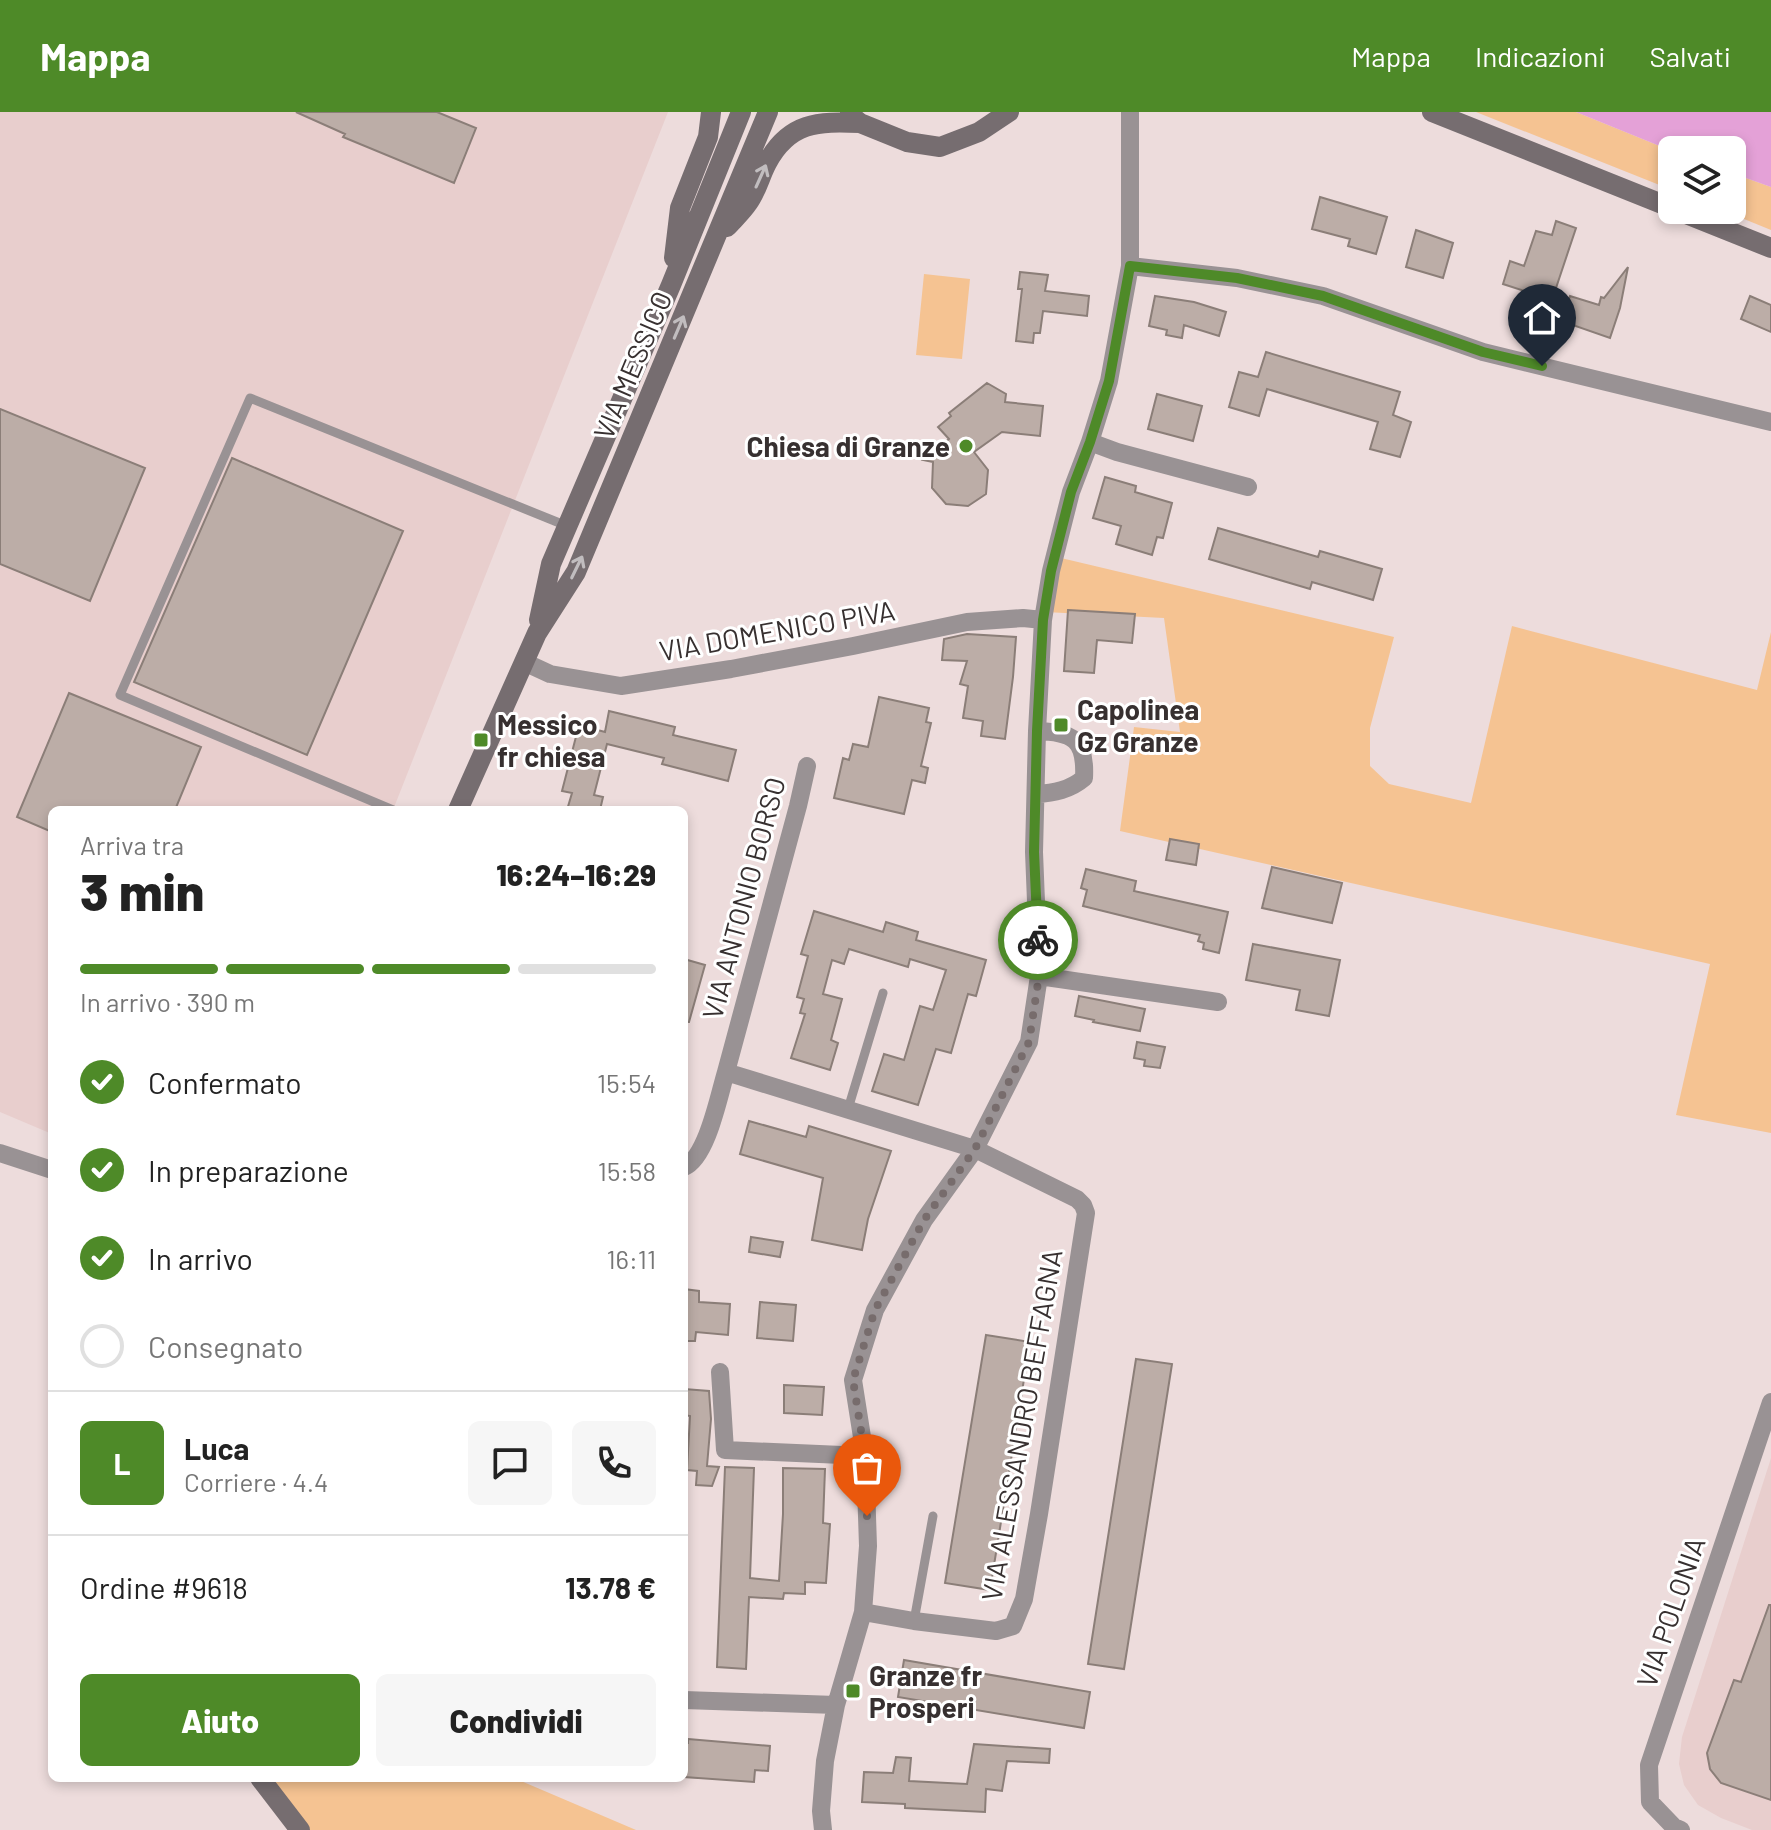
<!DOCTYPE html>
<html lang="it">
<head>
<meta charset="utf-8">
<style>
	body { margin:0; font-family:Barlow,sans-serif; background:#f6f6f6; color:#222; height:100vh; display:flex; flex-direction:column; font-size:30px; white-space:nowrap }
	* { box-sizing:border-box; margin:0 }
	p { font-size:26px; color:#767676 }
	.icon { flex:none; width:44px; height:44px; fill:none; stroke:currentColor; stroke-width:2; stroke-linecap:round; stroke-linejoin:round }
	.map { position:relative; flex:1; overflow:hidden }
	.side { position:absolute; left:48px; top:694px; width:640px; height:976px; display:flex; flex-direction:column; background:#fff; border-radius:12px; box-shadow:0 4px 12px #0003 }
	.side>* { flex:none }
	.fabs { position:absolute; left:1658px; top:24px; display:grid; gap:16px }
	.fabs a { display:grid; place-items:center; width:88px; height:88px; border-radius:12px; background:#fff; box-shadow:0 4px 12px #0003; font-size:40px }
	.pin { position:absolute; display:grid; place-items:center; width:68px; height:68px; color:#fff; margin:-82px -34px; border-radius:50% 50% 50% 0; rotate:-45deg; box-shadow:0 0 8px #0007 }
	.pin .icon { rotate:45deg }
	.courier { position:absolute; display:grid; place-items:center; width:80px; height:80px; margin:-40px; border:6px solid #4e8a28; border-radius:50%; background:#fff; color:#222; box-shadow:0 2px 10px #0007 }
	.summary em { font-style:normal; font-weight:800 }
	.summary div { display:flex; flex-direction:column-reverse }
	.summary { display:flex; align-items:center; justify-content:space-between; height:136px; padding:0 32px }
	h1 { font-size:52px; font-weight:800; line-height:60px }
	.bar { display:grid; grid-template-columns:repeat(4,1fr); gap:12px 8px; align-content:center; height:96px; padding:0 32px }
	.bar i { height:10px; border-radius:6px; background:#e0e0e0 }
	.bar .current { background:#4e8a28 }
	.bar p { grid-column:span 4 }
	.line { display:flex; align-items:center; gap:20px; padding:0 32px; border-top:2px solid #e0e0e0 }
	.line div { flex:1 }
	.round { display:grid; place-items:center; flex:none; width:84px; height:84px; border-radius:12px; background:#f6f6f6 }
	ol { padding:0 32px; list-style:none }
	li { display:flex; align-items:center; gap:24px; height:88px }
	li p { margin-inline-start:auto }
	li .icon { padding:8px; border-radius:50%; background:#4e8a28; color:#fff; stroke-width:4 }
	li:last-child { color:#767676 }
	li i { width:44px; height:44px; border:4px solid #e0e0e0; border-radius:50% }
	.action { display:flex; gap:16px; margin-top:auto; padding:16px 32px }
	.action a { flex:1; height:92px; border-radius:12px; background:#4e8a28; color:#fff; font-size:32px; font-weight:800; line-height:92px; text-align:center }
	.action a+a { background:#f6f6f6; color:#222 }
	header { display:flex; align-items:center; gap:48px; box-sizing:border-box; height:112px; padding:0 40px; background:#4e8a28; color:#fff }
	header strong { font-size:38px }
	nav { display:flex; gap:44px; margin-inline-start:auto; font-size:28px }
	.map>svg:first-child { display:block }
	.built { fill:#e8cecd }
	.green { fill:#f5c392 }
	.water { fill:#e4a1d7 }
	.building { fill:#bcada7; stroke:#8b7e78; stroke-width:2 }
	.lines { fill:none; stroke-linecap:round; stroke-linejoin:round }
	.lane { stroke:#999294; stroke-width:9 }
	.street { stroke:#999294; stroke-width:18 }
	.secondary { stroke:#766d70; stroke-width:20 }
	.oneway { stroke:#c1bdbf }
	.done { stroke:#776c6c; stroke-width:8; stroke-dasharray:0 14.4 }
	.route { stroke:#4e8a28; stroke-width:10 }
	.poi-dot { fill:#4e8a28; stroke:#fff; stroke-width:3 }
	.labels { text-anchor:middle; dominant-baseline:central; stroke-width:6; stroke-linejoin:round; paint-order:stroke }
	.street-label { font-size:28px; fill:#373030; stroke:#fff }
	.poi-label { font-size:28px; font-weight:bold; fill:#373030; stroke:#fff; text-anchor:start }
</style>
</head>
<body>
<header>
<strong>Mappa</strong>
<nav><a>Mappa</a><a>Indicazioni</a><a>Salvati</a></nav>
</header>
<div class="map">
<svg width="1771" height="1718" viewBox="0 0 1771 1718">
	<rect width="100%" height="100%" fill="#eddcdc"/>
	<!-- built -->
	<path class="built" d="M 0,0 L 668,0 L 393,698 L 52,698 L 52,1022 L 0,1000 Z
		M 1771,1346 L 1771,1718 L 1752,1718 L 1721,1706 L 1698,1693 L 1684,1673 L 1679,1652 L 1682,1625 Z"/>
	<!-- green -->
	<path class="green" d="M 1476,0 L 1576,0 L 1672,39 L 1672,78 Z
		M 1732,61 L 1771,75 L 1771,118 L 1722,98 L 1732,98 Z
		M 924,162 L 970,167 L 962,247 L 916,243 Z
		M 1061,446 L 1394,525 L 1370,616 L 1370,654 L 1389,672 L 1471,691 L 1512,514 L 1757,578 L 1771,520 L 1771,1021 L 1676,1003 L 1710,852 L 1120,719 L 1134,615 L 1180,620 L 1164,506 L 1045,500 Z
		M 254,1666 L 514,1666 L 636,1718 L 298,1718 Z"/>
	<!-- water -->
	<path class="water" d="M 1576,0 L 1771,0 L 1771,75 L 1732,61 L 1732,38 L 1672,39 Z"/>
	<!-- building -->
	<path class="building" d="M 296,0 L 437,0 L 476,16 L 454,71 L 343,25 L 345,22 Z
		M 1320,85 L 1387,105 L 1376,142 L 1348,134 L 1350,127 L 1312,117 Z
		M 1556,109 L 1576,116 L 1552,188 L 1503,172 L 1510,149 L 1524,154 L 1536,119 L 1552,123 Z
		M 1416,118 L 1453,131 L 1443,166 L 1406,155 Z
		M 1628,155 L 1620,196 L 1610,226 L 1561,209 L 1570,184 L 1599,193 L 1601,185 L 1604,186 Z
		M 1020,160 L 1048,163 L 1045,179 L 1089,184 L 1087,204 L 1043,199 L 1040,221 L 1034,221 L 1033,231 L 1016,229 L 1022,177 L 1018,177 Z
		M 1155,184 L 1194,190 L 1226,200 L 1219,224 L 1184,213 L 1182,226 L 1166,223 L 1167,218 L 1149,214 Z
		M 1750,184 L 1771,193 L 1771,220 L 1741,207 Z
		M 1266,240 L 1400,280 L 1393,303 L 1411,310 L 1400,345 L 1370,337 L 1378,310 L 1267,277 L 1259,304 L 1229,295 L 1239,260 L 1258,265 Z
		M 987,271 L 1006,282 L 1005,290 L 1043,294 L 1040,324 L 1002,320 L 974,340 L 988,358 L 986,382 L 968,394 L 946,392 L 932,376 L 933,350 L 923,348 L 949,327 L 938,315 L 951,304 L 949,301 Z
		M 1157,282 L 1202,294 L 1193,329 L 1148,317 Z
		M 0,297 L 145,356 L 90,489 L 0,452 Z
		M 232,346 L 403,419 L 307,643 L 134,570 Z
		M 1105,365 L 1136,374 L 1135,380 L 1172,391 L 1163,426 L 1157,425 L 1152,443 L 1116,432 L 1121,414 L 1093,406 Z
		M 1218,416 L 1318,445 L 1320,439 L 1382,457 L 1373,488 L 1312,470 L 1310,477 L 1209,447 Z
		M 1068,498 L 1135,502 L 1132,531 L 1097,528 L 1094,561 L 1064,559 Z
		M 967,522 L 1016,525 L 1013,565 L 1005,627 L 981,624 L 983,609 L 963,606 L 968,574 L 960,572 L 967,549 L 942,548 L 944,527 Z
		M 69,581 L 201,635 L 175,698 L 52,698 L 52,720 L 17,705 Z
		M 879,585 L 929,596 L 926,610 L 931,611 L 921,654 L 928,656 L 925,671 L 912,668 L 904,702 L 834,686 L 843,646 L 849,648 L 853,632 L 868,635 Z
		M 609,599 L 675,615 L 673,623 L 736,638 L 728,669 L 662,652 L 664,646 L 607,632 L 594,683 L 603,685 L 600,698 L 567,698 L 572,681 L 562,679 L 579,613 L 605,620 Z
		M 1170,727 L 1199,732 L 1196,753 L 1166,748 Z
		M 1272,755 L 1342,771 L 1332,811 L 1262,796 Z
		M 1086,757 L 1136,769 L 1134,779 L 1228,800 L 1219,841 L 1203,837 L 1204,831 L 1198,829 L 1200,823 L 1083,794 L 1087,778 L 1081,776 Z
		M 814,799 L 883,820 L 886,810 L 918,820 L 916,828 L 986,848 L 976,884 L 968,882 L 951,941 L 936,937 L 918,993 L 872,979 L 884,942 L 904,948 L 920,894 L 933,898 L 946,858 L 910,847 L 908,855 L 849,837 L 844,852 L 832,848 L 823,882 L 842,887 L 831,928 L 838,931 L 830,958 L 791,946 L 805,902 L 800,901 L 804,887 L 797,885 L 808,844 L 801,842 Z
		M 1253,832 L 1340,848 L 1329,904 L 1296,898 L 1300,878 L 1246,868 Z
		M 684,847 L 705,853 L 689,910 L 684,910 Z
		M 1079,884 L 1145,897 L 1140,919 L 1093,910 L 1094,908 L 1075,904 Z
		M 1137,930 L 1165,935 L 1160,956 L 1144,954 L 1145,948 L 1134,946 Z
		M 749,1009 L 806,1025 L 809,1014 L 891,1039 L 868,1107 L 862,1138 L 812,1128 L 823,1066 L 740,1042 Z
		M 751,1125 L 783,1130 L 780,1145 L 749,1140 Z
		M 684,1177 L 699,1179 L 699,1190 L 730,1192 L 728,1223 L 696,1220 L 695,1229 L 684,1229 Z
		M 760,1190 L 796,1193 L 793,1229 L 757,1226 Z
		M 986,1223 L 1030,1230 L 990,1478 L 945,1471 Z
		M 1136,1247 L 1172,1252 L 1124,1557 L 1088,1552 Z
		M 784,1273 L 824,1275 L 822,1303 L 784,1301 Z
		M 684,1277 L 709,1279 L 711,1307 L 707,1354 L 719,1355 L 712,1374 L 696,1373 L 697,1359 L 687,1358 L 690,1304 L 684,1303 Z
		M 725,1355 L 754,1356 L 750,1466 L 779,1469 L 783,1402 L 783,1356 L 825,1357 L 823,1411 L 830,1412 L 826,1471 L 805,1470 L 805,1482 L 784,1481 L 783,1487 L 749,1485 L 746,1557 L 717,1555 Z
		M 1769,1493 L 1771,1493 L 1771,1688 L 1721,1671 L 1710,1657 L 1707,1641 L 1734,1568 L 1741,1570 Z
		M 904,1548 L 1090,1580 L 1084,1616 L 898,1585 Z
		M 688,1627 L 770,1634 L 768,1659 L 755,1658 L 754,1670 L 684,1665 L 684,1631 L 688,1631 Z
		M 974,1632 L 1050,1637 L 1049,1651 L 1007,1649 L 1002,1679 L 986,1677 L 985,1700 L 905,1696 L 905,1692 L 862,1690 L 864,1660 L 893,1661 L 896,1645 L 911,1646 L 909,1669 L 967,1672 Z"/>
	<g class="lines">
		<!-- lane -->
		<path class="lane" d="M 393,698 L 120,583 L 250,286 L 567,414
			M 848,997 L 883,881
			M 914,1509 L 933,1404"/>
		<!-- street -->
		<path class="street" d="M 1130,154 L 1237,166 L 1323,184 L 1483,240 L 1771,310
			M 1090,330 L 1117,340 L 1248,375
			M 524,550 L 550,562 L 621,574 L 731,557 L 853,534 L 967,510 L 1023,506 L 1043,508
			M 807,654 L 798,694 L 726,960 L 975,1037 L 1077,1087 L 1083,1093 L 1086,1101 L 1039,1402 L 1024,1487 L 1013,1514 L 996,1519 L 914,1509 L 863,1500
			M 1036,682 C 1054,681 1070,678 1084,666 C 1086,628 1074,620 1037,619
			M 1039,864 L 1218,890
			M 0,1041 L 52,1058
			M 684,1055 C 707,1046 719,983 726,960
			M 720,1260 L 725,1338 L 865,1344
			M 684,1588 L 836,1593
			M 823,1718 L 821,1699 L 825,1649 L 836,1593 L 863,1500 L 868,1434 L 865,1344 L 853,1268 L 875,1198 L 924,1108 L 975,1037 L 1029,930 L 1039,864 L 1034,740 L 1037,619 L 1043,508 L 1051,459 L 1071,380 L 1090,330 L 1109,269 L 1130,154 L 1130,0
			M 1681,1718 L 1674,1715 L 1650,1690 L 1649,1653 L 1771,1290"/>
		<!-- secondary -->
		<path class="secondary" d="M 1432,0 L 1672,96
			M 850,3 L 860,11 L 907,30 L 940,35 L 979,20 L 1009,0
			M 1676,98 L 1771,136
			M 727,115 C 734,107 742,100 748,91 C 757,79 760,64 767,51 C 789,10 818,9 860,11
			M 674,146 L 680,96 L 708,25 L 711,0
			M 539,508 L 551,452 L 671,173 L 741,0
			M 458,698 L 537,521 L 576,460 L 768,0
			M 260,1666 L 300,1718"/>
	</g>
	<!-- one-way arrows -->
	<defs><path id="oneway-shaft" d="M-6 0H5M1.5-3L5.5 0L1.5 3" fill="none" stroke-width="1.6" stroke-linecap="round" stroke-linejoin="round" transform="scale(2)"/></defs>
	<g class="oneway">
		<use href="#oneway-shaft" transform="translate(761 64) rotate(-66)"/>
		<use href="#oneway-shaft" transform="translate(679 215) rotate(-67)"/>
		<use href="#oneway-shaft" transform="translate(577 455) rotate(-64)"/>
	</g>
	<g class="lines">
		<!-- done -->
		<path class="done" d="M 867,1404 L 865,1344 L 853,1268 L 875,1198 L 924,1108 L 975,1037 L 1029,930 L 1039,864 L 1038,828"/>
		<!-- route -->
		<path class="route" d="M 1038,828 L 1034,740 L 1037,619 L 1043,508 L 1051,459 L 1071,380 L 1090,330 L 1109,269 L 1130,154 L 1237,166 L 1323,184 L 1483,240 L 1542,254"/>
	</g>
	<!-- markers -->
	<g class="poi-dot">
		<circle cx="966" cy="334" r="8"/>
		<rect x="1053" y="605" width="16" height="16" rx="4"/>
		<rect x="473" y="620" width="16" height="16" rx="4"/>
		<rect x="845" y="1571" width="16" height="16" rx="4"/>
	</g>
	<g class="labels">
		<!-- street labels -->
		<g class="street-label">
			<text transform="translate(632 253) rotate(-67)">VIA MESSICO</text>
			<text transform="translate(777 518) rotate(-10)">VIA DOMENICO PIVA</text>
			<text transform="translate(743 786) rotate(-75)">VIA ANTONIO BORSO</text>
			<text transform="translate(1021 1313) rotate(-80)">VIA ALESSANDRO BEFFAGNA</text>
			<text transform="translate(1670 1500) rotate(-71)">VIA POLONIA</text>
		</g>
		<!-- poi labels -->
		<g class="poi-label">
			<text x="950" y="334" text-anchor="end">Chiesa di Granze</text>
			<text x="1077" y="597">Capolinea<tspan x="1077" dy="32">Gz Granze</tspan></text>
			<text x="497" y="612">Messico<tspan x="497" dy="32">fr chiesa</tspan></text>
			<text x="869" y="1563">Granze fr<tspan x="869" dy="32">Prosperi</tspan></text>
		</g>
	</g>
</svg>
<div class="fabs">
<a><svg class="icon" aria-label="layers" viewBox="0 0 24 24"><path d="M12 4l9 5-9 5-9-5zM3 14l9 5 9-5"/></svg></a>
</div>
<div class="pin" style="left:867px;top:1404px;background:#ea580c"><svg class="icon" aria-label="bag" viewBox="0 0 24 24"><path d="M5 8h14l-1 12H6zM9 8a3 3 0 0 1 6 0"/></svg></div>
<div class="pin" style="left:1542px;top:254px;background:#1f2937"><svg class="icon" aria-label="home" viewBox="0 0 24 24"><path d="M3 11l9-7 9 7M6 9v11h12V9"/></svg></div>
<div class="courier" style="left:1038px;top:828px"><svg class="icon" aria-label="bike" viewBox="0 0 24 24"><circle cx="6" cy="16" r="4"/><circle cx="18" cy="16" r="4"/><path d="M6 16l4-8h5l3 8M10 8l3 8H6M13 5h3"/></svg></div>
<section class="side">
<div class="summary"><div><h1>3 min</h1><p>Arriva tra</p></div><em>16:24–16:29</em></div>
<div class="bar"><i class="current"></i><i class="current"></i><i class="current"></i><i></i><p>In arrivo · 390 m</p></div>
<ol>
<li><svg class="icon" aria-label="check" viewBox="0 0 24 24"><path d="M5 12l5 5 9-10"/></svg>Confermato<p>15:54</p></li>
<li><svg class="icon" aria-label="check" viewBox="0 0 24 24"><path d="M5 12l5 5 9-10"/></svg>In preparazione<p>15:58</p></li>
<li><svg class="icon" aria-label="check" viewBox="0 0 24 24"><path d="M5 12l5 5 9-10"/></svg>In arrivo<p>16:11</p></li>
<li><i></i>Consegnato</li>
</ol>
<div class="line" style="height:144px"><b class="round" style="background:#4e8a28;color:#fff">L</b><div><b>Luca</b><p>Corriere · 4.4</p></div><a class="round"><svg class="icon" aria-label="chat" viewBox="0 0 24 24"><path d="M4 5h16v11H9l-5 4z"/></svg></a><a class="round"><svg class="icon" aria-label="phone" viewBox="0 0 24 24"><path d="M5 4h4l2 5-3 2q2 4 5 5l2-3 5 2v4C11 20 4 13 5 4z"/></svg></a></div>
<div class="line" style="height:104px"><div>Ordine #9618</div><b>13.78 €</b></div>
<div class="action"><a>Aiuto</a><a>Condividi</a></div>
</section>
</div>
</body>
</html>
